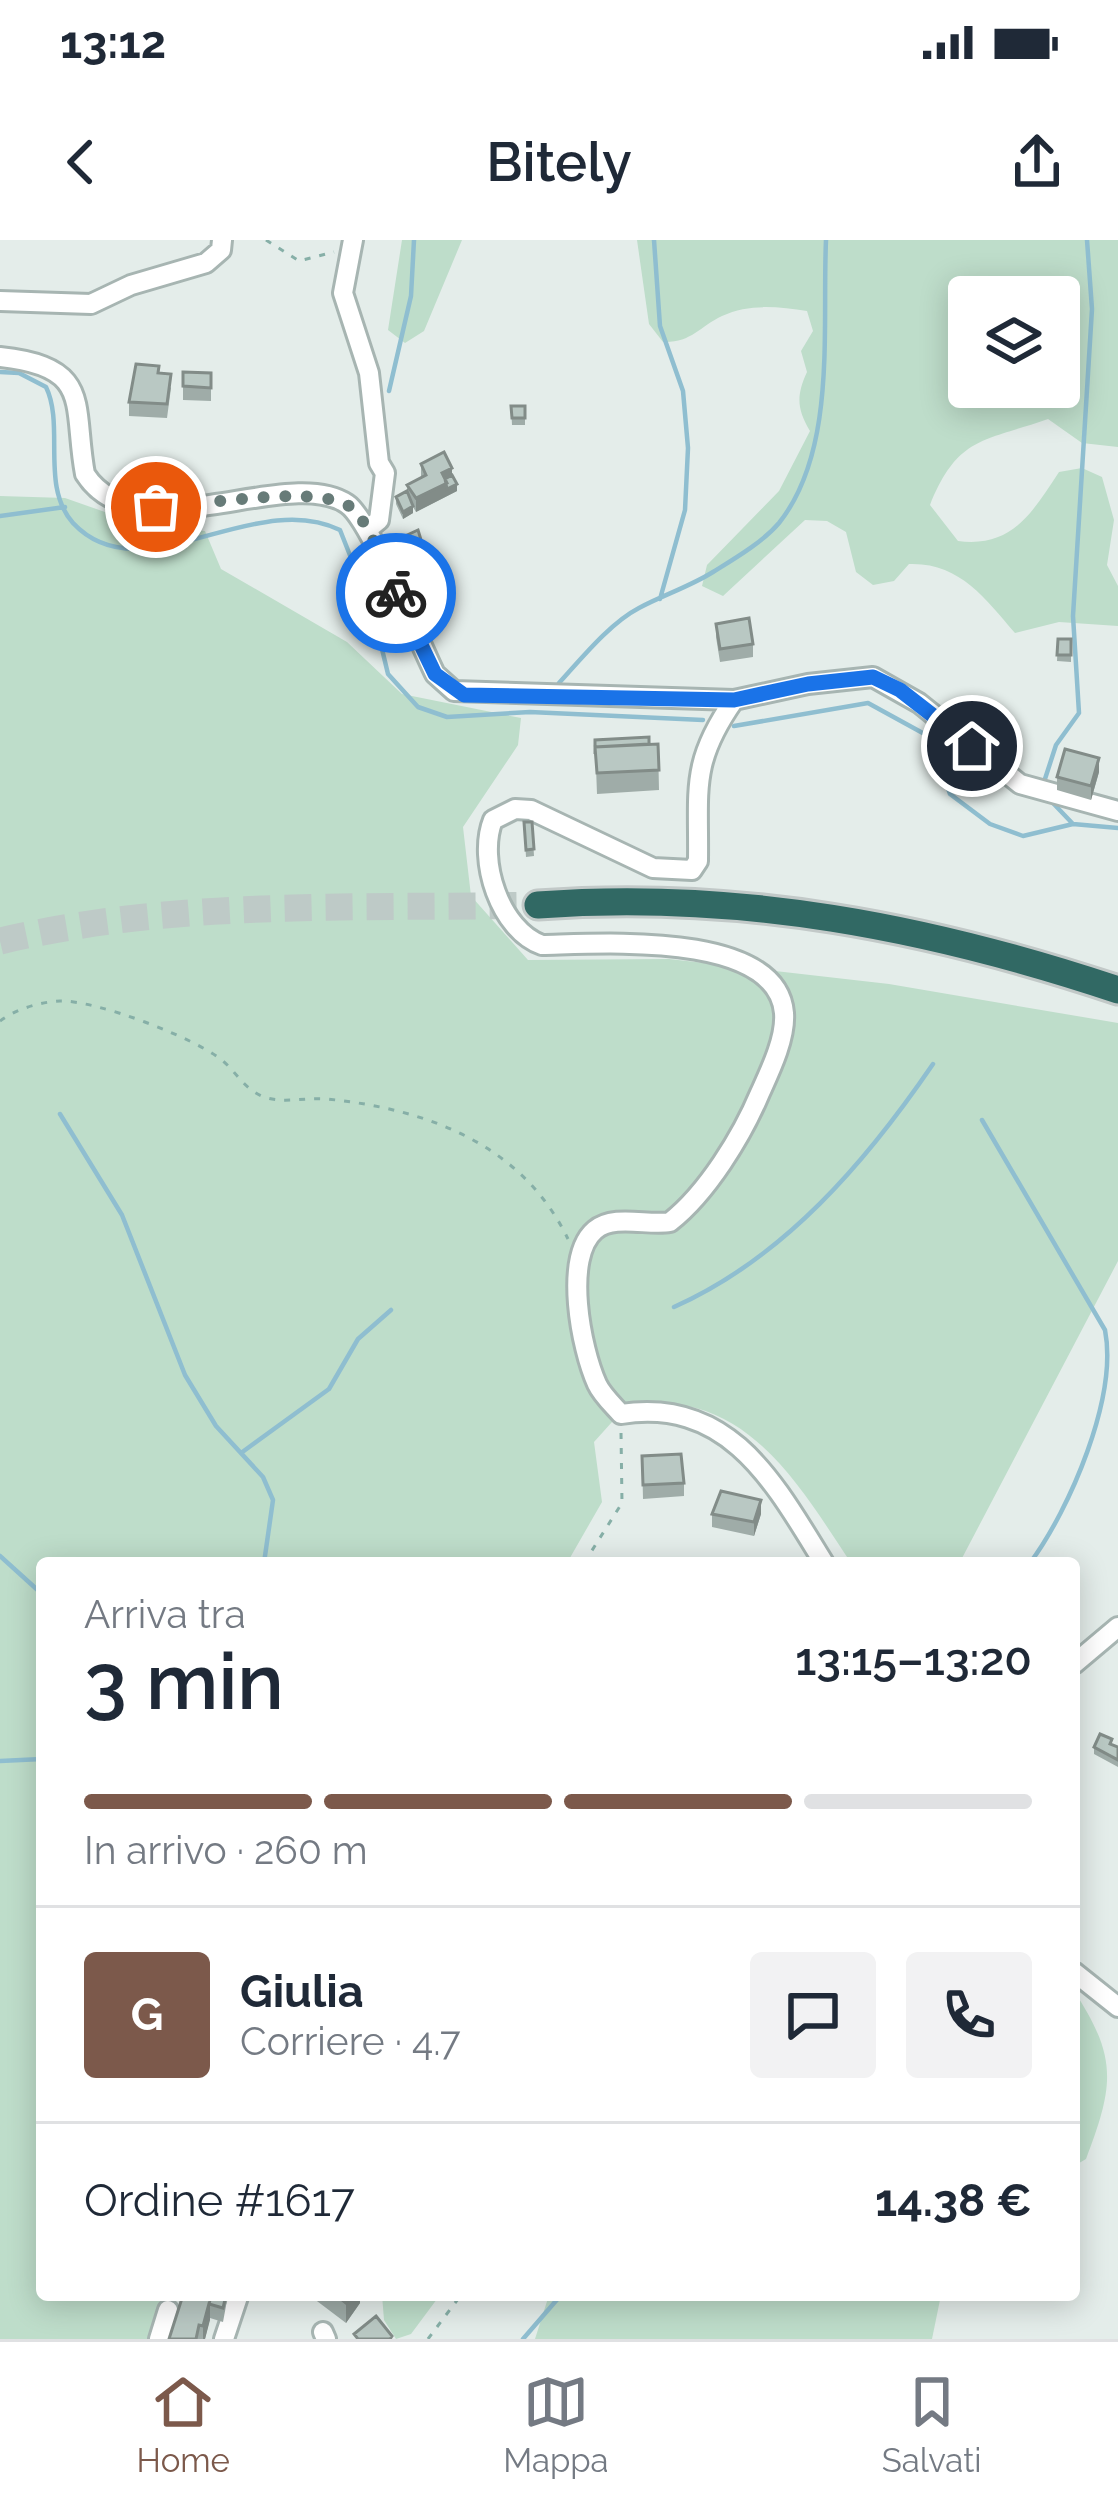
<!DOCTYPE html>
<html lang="it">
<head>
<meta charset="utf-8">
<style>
	body { margin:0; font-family:Raleway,sans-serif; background:#f2f2f3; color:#1f2937; height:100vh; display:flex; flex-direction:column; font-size:45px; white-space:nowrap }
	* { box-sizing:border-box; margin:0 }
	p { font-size:39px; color:#747a83 }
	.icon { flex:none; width:66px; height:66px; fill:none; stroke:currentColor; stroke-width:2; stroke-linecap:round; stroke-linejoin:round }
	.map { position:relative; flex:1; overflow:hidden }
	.side { position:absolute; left:36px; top:1317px; width:1044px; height:744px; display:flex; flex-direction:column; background:#fff; border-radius:12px; box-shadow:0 6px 30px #0003 }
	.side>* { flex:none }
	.buttons { position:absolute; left:948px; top:36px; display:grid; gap:24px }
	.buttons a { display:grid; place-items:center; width:132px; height:132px; border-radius:12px; background:#fff; box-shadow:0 6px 30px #0003; font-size:60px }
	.pin { position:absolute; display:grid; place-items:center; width:102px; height:102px; color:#fff; margin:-51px; border:6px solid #fff; border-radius:50%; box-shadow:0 3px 12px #0007 }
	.courier { position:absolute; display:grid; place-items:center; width:120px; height:120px; margin:-60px; border:9px solid #1a73e8; border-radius:50%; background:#fff; color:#222; box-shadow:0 3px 15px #0007 }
	.summary em { font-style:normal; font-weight:600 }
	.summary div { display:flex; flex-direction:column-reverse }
	.summary { display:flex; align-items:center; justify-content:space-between; height:204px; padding:0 48px }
	h1 { font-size:78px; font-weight:600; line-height:90px }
	.bar { display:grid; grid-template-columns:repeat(4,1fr); gap:18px 12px; align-content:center; height:144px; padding:0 48px }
	.bar i { height:15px; border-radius:9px; background:#e0e1e3 }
	.bar .selected { background:#7c594b }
	.bar p { grid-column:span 4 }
	.line { display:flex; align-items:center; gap:30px; padding:0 48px; border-top:3px solid #e0e1e3 }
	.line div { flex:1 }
	.round { display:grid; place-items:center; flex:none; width:126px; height:126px; border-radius:12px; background:#f2f2f3 }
	.status { display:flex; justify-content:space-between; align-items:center; height:84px; padding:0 60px; background:#fff; direction:ltr }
	.status svg { height:33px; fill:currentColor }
	header { display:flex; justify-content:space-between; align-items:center; height:156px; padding:0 48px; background:#fff; font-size:54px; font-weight:600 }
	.dock { display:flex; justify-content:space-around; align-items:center; height:168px; border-top:3px solid #e0e1e3; background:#fff; font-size:33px; color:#747a83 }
	.dock a { display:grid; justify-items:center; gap:6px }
	.dock .selected { color:#7c594b }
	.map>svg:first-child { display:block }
	.green { fill:#beddca; fill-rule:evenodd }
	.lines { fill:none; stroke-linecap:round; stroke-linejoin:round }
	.stream { stroke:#8fbed0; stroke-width:4.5 }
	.highway-tunnel { stroke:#becac7; stroke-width:27; stroke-dasharray:27 14; stroke-linecap:butt }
	.minor-casing { stroke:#a7b5b2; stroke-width:24 }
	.highway-casing { stroke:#c2c9c8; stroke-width:33 }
	.path { stroke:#86afa7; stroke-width:3; stroke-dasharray:6 9; stroke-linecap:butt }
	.minor { stroke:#fff; stroke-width:18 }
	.highway { stroke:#316964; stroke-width:27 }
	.wall { fill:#9faca8 }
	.shaded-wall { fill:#828c88 }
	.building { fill:#b9c8c3; stroke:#828c88; stroke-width:3 }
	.done { stroke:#677b78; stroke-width:12; stroke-dasharray:0 21.6 }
	.route { stroke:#1a73e8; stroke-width:15 }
</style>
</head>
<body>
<div class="status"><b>13:12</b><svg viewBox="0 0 49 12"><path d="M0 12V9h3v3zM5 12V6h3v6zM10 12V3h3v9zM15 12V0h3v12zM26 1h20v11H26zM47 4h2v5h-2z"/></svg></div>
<header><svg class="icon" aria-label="back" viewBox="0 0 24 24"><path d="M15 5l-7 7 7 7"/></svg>Bitely<svg class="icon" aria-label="share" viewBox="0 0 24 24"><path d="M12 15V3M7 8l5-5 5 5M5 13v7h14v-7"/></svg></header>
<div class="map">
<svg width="1118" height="2099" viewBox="0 0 1118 2099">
	<rect width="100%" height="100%" fill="#e4edea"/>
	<!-- green -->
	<path class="green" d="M 402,0 L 462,0 L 424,91 L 405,103 L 388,90 Z
		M 637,0 L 1118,0 L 1118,207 L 1082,203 L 1048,179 C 983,202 958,196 930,265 L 958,301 C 1012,308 1032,273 1059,232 L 1082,228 L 1102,237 L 1114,280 L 1107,325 L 1118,346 L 1118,386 L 1059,382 L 1015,393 C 985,358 959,322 909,324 L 894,341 L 873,345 L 856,332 L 846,292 L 827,281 L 805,280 L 723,356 L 702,346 L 707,325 L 779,251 L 810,191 C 797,169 796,156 807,132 L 801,111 L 813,91 L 807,71 C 779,67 749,63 722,76 C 699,87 691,103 663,102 L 649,84 ZM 969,57 L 1059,57 L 1059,147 L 969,147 Z
		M 0,256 L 65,258 L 139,284 L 205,291 L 221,329 L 347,402 L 402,454 L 521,478 L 518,505 L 463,587 L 471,656 L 528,720 L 669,719 L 889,744 L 1118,783 L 1118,1021 L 960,1322 L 851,1323 C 812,1265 769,1188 696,1168 C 676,1163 651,1164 630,1162 L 594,1202 L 602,1262 L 567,1323 L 42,1323 L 42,2055 L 167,2055 L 151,2099 L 0,2099 Z
		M 1074,1751 C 1118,1818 1114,1845 1086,1919 L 1074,1926 Z
		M 382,2055 L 440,2055 L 411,2094 L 396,2099 L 384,2080 Z
		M 549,2055 L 941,2055 L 932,2099 L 535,2099 Z"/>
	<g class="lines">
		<!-- stream -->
		<path class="stream" d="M 654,0 L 660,86 L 683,151 L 688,208 L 685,270 L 660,359
			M 0,132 L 19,133 L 46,147 C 65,186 40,246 73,283 C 141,356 254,247 340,290 L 374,376 L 388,434 L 418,467 L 447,477 L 530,472 L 703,480
			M 389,151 L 411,56 L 414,0
			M 0,276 L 65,267
			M 359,333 L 368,317
			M 559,443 C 581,419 610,383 639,368 C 663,355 689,347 713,332 C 734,319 763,302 779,283 C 837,210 822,89 826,0
			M 734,486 L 868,463 L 930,497 L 950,554 L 990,584 L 1023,596 L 1073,584 L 1118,588
			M 1044,542 L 1056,505 L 1079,473 L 1073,376 L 1092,69 L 1087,0
			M 1052,562 L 1073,584
			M 60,874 L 122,975 L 185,1135 L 216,1186 L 263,1237 L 273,1260 L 264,1323
			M 982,880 L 1105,1090 C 1118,1157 1070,1269 1030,1323
			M 674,1067 C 784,1018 866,922 933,824
			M 241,1213 L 329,1149 L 358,1099 L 391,1070
			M 0,1316 L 42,1354
			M 0,1521 L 42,1519
			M 523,2099 L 561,2055"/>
		<!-- highway-tunnel -->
		<path class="highway-tunnel" d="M 0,701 C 178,659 356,669 538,665"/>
		<defs>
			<path id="minor" d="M 353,0 L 343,53 L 369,133 L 379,223 L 385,233 L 379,280 L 368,289
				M 0,61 L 91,64 L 131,45 L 206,23 L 221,10 L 222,0
				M 0,117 C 94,127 72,165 85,234 C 137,315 288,224 347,264 C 370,279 419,402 435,434 L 454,451 L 734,460 L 808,444 L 873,437 L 919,463 L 1020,544 L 1118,571
				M 734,460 C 690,523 699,549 698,621 L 692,630 L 653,628 L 531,570 L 515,569 L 493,580 C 477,620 500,690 542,705 C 598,704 777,690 784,773 C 786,798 770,831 760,853 C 742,896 707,953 670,982 C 648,986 614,974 595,990 C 563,1017 581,1109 597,1144 C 602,1155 613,1165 621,1174 C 730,1157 775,1244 824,1323
				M 1074,1424 L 1118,1387
				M 1074,1732 L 1118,1767
				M 323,2092 L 326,2099
				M 159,2099 L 168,2070
				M 224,2099 L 238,2057"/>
			<path id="highway" d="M 538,665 C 738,650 929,687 1118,750"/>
		</defs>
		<!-- minor casing -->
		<use href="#minor" class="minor-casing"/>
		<!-- highway casing -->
		<use href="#highway" class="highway-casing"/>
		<!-- path -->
		<path class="path" d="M 266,0 L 299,21 L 334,12
			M 0,781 C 16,769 40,762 60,761 C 96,760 196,798 223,821 C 237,833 244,849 264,857 C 284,864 305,857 327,859 C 427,869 522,904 568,999
			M 584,1323 L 622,1263 L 621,1192
			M 428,2099 L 461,2055"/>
		<!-- minor -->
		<use href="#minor" class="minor"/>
		<!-- highway -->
		<use href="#highway" class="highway"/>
	</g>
	<!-- wall -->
	<path class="wall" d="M 183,132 L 211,133 L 211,161 L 183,160 Z
		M 159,133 L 171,148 L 167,178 L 129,176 L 129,162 Z
		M 511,166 L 525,166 L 525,185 L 512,185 Z
		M 421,224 L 452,235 L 457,251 L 416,272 L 413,267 L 413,273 L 403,279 L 396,264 L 396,257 L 407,252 L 407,245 L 421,238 Z
		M 716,384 L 753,404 L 753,417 L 720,422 L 716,397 Z
		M 1058,399 L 1071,399 L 1071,422 L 1057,421 Z
		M 595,500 L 658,504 L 659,550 L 597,554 Z
		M 1099,532 L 1091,560 L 1057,550 L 1057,537 Z
		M 524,582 L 532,582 L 534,616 L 526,617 Z
		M 642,1216 L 684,1243 L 684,1256 L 643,1259 Z
		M 712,1274 L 761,1274 L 754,1296 L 712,1287 Z
		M 1112,1505 L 1118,1507 L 1118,1527 L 1094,1514 L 1094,1507 Z
		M 193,2055 L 228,2055 L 223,2082 L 210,2078 L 205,2099 L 169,2099 Z
		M 309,2055 L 360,2055 L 360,2063 L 346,2083 Z"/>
	<!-- shaded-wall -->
	<path class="shaded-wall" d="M 452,228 L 452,242 L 457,244 L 457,251 L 416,272 L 416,258 L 442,233 Z
		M 413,266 L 413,273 L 403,279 L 403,272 Z
		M 422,303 L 422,310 L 409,315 L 409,308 Z
		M 1099,518 L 1099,532 L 1091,560 L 1091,546 Z
		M 761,1260 L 761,1274 L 754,1296 L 754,1282 Z
		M 351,2055 L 360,2055 L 360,2063 L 346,2083 L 346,2063 Z
		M 210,2060 L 210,2080 L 205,2099 L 203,2099 L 203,2086 Z"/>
	<!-- building -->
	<path class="building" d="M 136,124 L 159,126 L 158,133 L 171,134 L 167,164 L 129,162 Z
		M 183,132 L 211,133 L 211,148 L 183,146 Z
		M 511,166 L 525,166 L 525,178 L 512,178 Z
		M 444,212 L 452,228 L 442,233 L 447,243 L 416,258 L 407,245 L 426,235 L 421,224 Z
		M 452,235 L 457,244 L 447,249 L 445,239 Z
		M 407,251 L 413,266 L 403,272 L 396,257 Z
		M 418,290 L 422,303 L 409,308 L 405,296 Z
		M 749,378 L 753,404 L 720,409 L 716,384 Z
		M 1058,399 L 1071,399 L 1071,415 L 1057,415 Z
		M 649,497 L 649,504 L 595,507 L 595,514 L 595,500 Z
		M 658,504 L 659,530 L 597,533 L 595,507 Z
		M 1065,509 L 1099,518 L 1091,546 L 1057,537 Z
		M 524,582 L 532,582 L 534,609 L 526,610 Z
		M 681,1214 L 684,1243 L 643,1245 L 642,1216 Z
		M 721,1251 L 761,1260 L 754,1282 L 712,1274 Z
		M 1100,1494 L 1112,1499 L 1110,1504 L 1118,1507 L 1118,1520 L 1094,1507 Z
		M 183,2055 L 193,2055 L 210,2060 L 203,2086 L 199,2085 L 196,2099 L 169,2099 Z
		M 197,2055 L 226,2055 L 223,2068 L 209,2064 L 210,2060 Z
		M 336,2055 L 351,2055 L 346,2063 Z
		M 376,2076 L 392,2096 L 390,2099 L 358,2099 L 354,2094 Z"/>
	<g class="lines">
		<!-- done -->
		<path class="done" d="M 156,267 C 201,266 328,241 355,271 C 374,292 383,328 396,353"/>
		<!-- route -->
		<path class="route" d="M 396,353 L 435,434 L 464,455 L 734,460 L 808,444 L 873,437 L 900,450 L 972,506"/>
	</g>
</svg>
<div class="buttons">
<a><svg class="icon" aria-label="layers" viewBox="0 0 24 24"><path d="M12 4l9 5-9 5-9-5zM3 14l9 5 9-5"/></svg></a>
</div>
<div class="pin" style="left:156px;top:267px;background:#ea580c"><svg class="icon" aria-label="bag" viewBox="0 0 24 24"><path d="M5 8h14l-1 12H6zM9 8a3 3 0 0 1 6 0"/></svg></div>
<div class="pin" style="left:972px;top:506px;background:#1f2937"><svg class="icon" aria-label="home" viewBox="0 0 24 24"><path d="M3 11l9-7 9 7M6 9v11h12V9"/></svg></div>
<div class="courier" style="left:396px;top:353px"><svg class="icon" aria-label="bike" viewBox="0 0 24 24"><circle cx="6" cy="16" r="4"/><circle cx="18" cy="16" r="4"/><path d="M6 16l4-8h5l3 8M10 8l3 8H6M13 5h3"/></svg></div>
<section class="side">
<div class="summary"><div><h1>3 min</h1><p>Arriva tra</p></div><em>13:15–13:20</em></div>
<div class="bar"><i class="selected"></i><i class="selected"></i><i class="selected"></i><i></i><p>In arrivo · 260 m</p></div>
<div class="line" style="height:216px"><b class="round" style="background:#7c594b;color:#fff">G</b><div><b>Giulia</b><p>Corriere · 4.7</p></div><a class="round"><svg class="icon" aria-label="chat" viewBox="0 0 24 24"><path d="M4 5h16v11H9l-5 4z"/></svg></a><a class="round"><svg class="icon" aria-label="phone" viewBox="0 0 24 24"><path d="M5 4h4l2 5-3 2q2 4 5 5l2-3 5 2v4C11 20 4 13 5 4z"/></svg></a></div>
<div class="line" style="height:156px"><div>Ordine #1617</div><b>14.38 €</b></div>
</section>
</div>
<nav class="dock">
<a class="selected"><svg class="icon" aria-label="home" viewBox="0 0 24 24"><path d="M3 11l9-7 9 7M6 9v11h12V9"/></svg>Home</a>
<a><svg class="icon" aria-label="map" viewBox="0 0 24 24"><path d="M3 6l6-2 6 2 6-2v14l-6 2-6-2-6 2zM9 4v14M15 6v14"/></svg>Mappa</a>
<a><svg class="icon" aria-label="saved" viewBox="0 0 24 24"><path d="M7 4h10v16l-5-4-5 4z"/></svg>Salvati</a>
</nav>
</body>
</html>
